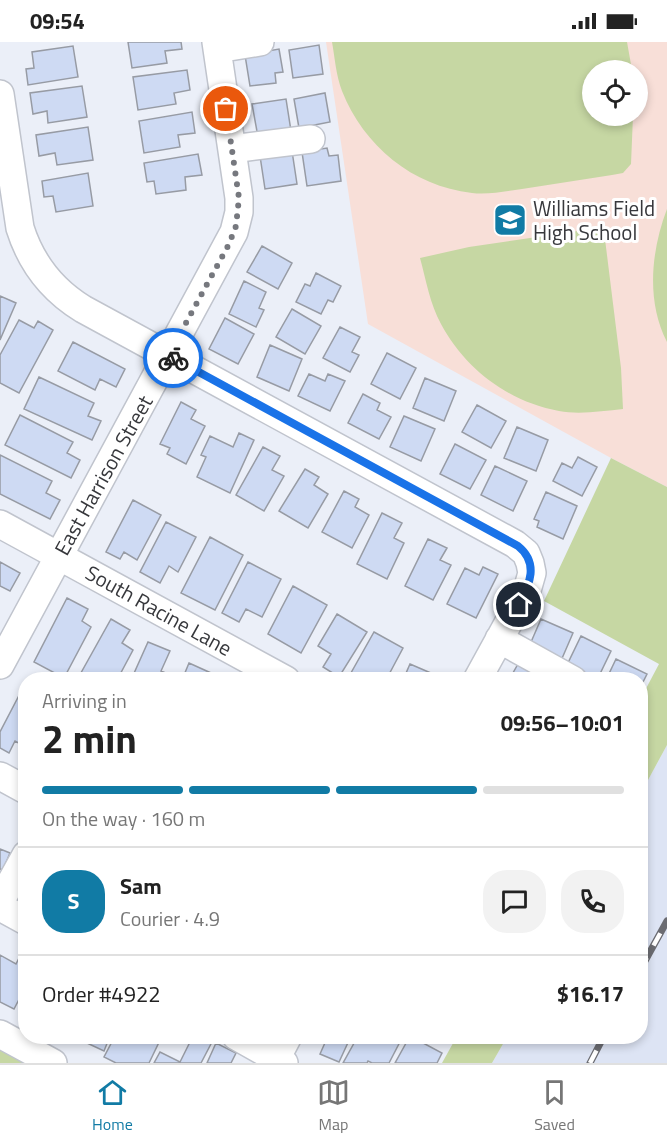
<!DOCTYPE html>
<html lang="en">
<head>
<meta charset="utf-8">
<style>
	body { margin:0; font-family:"Titillium Web",sans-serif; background:#f2f2f2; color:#222; height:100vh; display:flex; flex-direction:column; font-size:22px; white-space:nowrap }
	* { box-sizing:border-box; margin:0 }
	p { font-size:20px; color:#767676 }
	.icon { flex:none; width:33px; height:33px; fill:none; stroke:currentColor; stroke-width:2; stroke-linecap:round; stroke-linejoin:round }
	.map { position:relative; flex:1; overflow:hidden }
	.details { position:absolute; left:18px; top:630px; width:630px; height:372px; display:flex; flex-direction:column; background:#fff; border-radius:24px; box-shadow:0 3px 9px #0003 }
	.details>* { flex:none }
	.fabs { position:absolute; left:582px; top:18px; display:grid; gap:12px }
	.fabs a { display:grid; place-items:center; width:66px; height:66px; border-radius:50%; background:#fff; box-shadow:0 3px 9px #0003; font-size:30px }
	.pin { position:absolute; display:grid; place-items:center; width:51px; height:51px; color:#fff; margin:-26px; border:3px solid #fff; border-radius:50%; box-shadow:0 2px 6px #0007 }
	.courier { position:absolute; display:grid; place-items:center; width:60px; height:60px; margin:-30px; border:4px solid #1a73e8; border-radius:50%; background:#fff; color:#222; box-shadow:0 2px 8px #0007 }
	.headline em { font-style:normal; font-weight:700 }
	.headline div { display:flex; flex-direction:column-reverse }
	.headline { display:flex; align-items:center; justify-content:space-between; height:102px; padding:0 24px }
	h1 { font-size:39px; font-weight:700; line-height:45px }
	.bar { display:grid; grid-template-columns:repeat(4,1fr); gap:9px 6px; align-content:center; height:72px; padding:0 24px }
	.bar i { height:8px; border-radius:4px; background:#e0e0e0 }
	.bar .current { background:#117ba5 }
	.bar p { grid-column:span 4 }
	.line { display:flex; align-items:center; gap:15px; padding:0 24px; border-top:2px solid #e0e0e0 }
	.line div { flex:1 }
	.round { display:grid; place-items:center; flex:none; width:63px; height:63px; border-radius:24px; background:#f2f2f2 }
	.status { display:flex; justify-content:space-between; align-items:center; height:42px; padding:0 30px; background:#fff; direction:ltr }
	.status svg { height:16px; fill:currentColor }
	.dock { display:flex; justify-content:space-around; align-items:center; height:84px; border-top:2px solid #e0e0e0; background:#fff; font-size:16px; color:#767676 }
	.dock a { display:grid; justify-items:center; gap:3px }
	.dock .current { color:#117ba5 }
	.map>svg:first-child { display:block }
	.built { fill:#dde4f4 }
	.education { fill:#f8dfd8; fill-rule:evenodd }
	.green { fill:#c6d7a3 }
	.building { fill:#cedaf3; stroke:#979ba4; stroke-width:1.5 }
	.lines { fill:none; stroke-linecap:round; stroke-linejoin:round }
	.minor-casing { stroke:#c0c4cd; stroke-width:30 }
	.minor { stroke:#fff; stroke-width:27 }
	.rail-casing { stroke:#6b6c72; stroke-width:7 }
	.rail { stroke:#fff; stroke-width:4.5; stroke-dasharray:14; stroke-linecap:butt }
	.done { stroke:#76787e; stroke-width:6; stroke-dasharray:0 10.8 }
	.route { stroke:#1a73e8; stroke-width:8 }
	.labels { text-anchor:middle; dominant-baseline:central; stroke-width:6; stroke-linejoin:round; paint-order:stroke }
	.poi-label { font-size:21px; fill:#37383c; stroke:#fff; text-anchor:start }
	.street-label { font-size:21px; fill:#37383c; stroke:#fff }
</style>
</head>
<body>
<div class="status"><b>09:54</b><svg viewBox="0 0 49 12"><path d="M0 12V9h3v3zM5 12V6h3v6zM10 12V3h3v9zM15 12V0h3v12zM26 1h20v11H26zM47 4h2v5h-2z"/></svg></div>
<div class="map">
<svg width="667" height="1021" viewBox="0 0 667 1021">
	<rect width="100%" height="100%" fill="#ebeff8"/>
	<!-- built -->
	<path class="built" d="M 667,703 L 667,1021 L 492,1021 L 507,995 L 640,994 L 641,751 Z"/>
	<!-- education -->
	<path class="education" d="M 326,0 L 667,0 L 667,445 L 611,416 L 368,282 ZM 592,28 L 638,28 L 638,74 L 592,74 Z"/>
	<!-- green -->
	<path class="green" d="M 332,0 L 627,0 L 632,28 L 592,28 L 592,74 L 633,74 L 631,122 L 623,131 L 612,133 C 582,138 552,142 522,147 C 506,149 488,153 472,151 C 412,144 364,104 342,49 C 336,33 335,17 332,0 Z
		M 667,167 L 667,300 C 646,259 651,209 667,167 Z
		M 591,187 L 605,197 L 621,326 L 623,367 C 603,369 579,373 559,369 C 509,360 465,327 441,282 C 430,262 426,238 420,216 L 469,205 Z
		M 611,416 L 667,445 L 667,703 L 641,751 L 641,656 L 659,622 L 544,559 Z
		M 0,992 L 26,1021 L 0,1021 Z
		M 457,994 L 507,994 L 507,995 L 492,1021 L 442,1021 Z"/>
	<!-- building -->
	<path class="building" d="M 128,0 L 181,0 L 182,7 L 165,9 L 167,21 L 132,26 Z
		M 319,3 L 323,32 L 293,36 L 289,8 Z
		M 73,4 L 78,35 L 28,43 L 26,27 L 34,26 L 32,10 Z
		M 279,7 L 283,30 L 275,31 L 276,41 L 250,44 L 245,13 Z
		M 187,28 L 190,48 L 174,51 L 176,62 L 138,68 L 133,35 Z
		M 82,44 L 87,75 L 48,81 L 47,69 L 33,72 L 30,51 Z
		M 325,51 L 330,80 L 299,86 L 294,57 Z
		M 286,57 L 291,89 L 258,95 L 252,62 Z
		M 192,70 L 195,91 L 178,93 L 180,105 L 144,111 L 139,79 Z
		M 88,85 L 93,118 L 57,123 L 55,111 L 39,114 L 36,93 Z
		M 327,106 L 329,114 L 338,113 L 341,139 L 307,144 L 302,110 Z
		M 292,109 L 297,142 L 265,147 L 260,114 Z
		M 198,112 L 202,133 L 185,135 L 186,148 L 156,152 L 154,139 L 147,140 L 144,121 Z
		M 88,131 L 93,164 L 56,170 L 53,154 L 44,155 L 42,139 Z
		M 262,204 L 292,221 L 278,247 L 247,230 Z
		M 316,231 L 341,244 L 333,260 L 328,258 L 321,272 L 296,260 L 305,242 L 310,244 Z
		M 244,239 L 266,250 L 259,266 L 264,268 L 256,285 L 229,272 Z
		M 0,254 L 16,261 L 0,298 Z
		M 292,267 L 321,284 L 305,312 L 276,295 Z
		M 225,276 L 254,292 L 238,322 L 209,307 Z
		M 19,278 L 34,286 L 38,279 L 53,288 L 19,351 L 0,341 L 0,313 Z
		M 340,285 L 360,295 L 352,310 L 359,313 L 350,330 L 323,316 Z
		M 73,300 L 125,327 L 116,345 L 100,337 L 95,348 L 58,329 Z
		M 270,303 L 302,317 L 289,349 L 257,335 Z
		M 387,311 L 416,326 L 400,357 L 371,342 Z
		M 309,332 L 325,339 L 328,332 L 345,339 L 330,369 L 298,354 Z
		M 39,335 L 94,361 L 88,374 L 101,379 L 92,398 L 24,367 Z
		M 425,336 L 456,349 L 444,379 L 413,366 Z
		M 363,352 L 380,361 L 377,368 L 391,375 L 379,397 L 348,381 Z
		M 181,360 L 196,368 L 191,377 L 205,384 L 186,422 L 167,412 L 170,406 L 160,402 Z
		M 477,363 L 506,379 L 491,406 L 462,390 Z
		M 20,373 L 73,400 L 67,411 L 80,418 L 71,436 L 5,403 Z
		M 404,374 L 435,387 L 421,419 L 390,405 Z
		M 517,385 L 548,398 L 536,429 L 504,416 Z
		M 239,391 L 254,398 L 230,451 L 197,435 L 206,415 L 201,413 L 210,394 L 233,405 Z
		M 455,402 L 486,418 L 470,447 L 440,432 Z
		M 263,405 L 280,414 L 272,428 L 284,434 L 264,469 L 236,453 Z
		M 0,413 L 52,439 L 46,451 L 60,458 L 50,477 L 0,452 Z
		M 578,415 L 597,425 L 582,454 L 553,439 L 562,421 L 572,426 Z
		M 495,424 L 527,439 L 513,469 L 481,453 Z
		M 305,427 L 319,435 L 314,443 L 328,452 L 308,486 L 279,469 Z
		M 344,449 L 359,457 L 355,465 L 369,473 L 352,506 L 322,490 Z
		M 546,450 L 577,464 L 563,497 L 537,485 L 539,479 L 534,477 Z
		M 133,458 L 161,473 L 137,518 L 124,510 L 120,517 L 106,510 Z
		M 382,471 L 402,481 L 394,496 L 404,501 L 387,537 L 357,522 Z
		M 166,480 L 196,495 L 178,530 L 169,524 L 160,541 L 140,530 Z
		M 210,495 L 243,513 L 215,568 L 181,551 Z
		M 428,497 L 447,506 L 440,518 L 451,523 L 433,558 L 405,544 Z
		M 0,520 L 20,531 L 10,549 L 0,544 Z
		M 248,520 L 281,537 L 262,575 L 246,567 L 239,580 L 222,571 Z
		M 483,525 L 498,532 L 476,576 L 447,562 L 465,526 L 479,533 Z
		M 293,544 L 327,563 L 301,611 L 268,592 Z
		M 67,556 L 88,567 L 82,579 L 91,585 L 64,636 L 34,620 Z
		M 337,572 L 367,590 L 339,635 L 323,625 L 331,612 L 318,604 Z
		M 111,577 L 130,588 L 122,601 L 133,608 L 117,638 L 77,638 Z
		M 541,577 L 573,591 L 560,621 L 528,607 Z
		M 374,590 L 403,606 L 386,638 L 374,636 L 373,638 L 347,638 Z
		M 581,594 L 611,609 L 597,638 L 567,623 Z
		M 148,600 L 170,609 L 161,629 L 170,633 L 168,638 L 131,638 Z
		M 616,617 L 647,632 L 640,646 L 640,638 L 606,638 Z
		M 189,621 L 211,631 L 208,638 L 182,638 Z
		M 410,622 L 440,635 L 439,638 L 403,638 Z
		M 518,622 L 546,638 L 509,638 Z
		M 26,640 L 26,705 L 15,699 L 9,711 L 0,706 L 0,690 Z
		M 0,807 L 10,811 L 3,828 L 0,827 Z
		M 26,902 L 26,944 L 14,967 L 0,960 L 0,913 L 16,922 Z
		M 26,958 L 26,972 L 19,969 Z
		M 72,994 L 110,994 L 104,1009 Z
		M 115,994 L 162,994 L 149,1021 L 116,1021 L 104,1015 Z
		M 193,994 L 208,994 L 213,998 L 201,1021 L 154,1021 L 160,1010 L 180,1020 Z
		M 328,994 L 351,994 L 339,1020 L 320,1012 Z
		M 358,994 L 403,994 L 389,1021 L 372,1021 L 368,1019 L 367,1021 L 343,1021 Z
		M 410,994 L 442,1011 L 437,1021 L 395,1021 Z
		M 216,1001 L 236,1011 L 231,1021 L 207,1021 Z"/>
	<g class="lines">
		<defs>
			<path id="minor" d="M 217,7 L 260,0
				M 0,52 L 20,186 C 31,221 52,248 83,267 L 515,502 L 526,511 L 530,521 L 532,531 L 528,545 L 477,638
				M 232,107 L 311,97
				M 0,482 L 286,638
				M 499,597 L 573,638
				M 0,623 L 234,190 L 239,170 L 239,156 L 216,0
				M 0,734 L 26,748
				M 0,860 L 26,813
				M 0,865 L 26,879
				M 0,992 L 53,1021
				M 236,994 L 284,1021
				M 274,1021 L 288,994"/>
		</defs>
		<!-- minor casing -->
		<use href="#minor" class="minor-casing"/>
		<!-- minor -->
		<use href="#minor" class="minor"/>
		<defs>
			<path id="rail" d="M 640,928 L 667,879
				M 590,1021 L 604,994"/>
		</defs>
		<!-- rail casing -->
		<use href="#rail" class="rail-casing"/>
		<!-- rail -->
		<use href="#rail" class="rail"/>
	</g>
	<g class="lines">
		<!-- done -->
		<path class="done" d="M 173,316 L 168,314 L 229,202 L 236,184 L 239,156 L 226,67"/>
		<!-- route -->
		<path class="route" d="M 173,316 L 518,504 C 539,521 530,542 519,563"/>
	</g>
	<!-- icons -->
	<defs>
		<symbol id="school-square" viewBox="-11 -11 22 22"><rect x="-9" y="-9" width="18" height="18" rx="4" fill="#117ba5" stroke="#fff"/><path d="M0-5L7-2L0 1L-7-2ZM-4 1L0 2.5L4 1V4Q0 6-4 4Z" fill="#fff"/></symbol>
	</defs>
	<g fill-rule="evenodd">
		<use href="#school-square" x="491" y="159" width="38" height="38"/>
	</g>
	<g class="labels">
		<!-- poi labels -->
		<g class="poi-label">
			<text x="533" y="166">Williams Field<tspan x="533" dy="24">High School</tspan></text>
		</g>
		<!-- street labels -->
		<g class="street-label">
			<text transform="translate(103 433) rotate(-61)">East Harrison Street</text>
			<text transform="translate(159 568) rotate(29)">South Racine Lane</text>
		</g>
	</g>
</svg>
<div class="fabs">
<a><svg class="icon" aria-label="locate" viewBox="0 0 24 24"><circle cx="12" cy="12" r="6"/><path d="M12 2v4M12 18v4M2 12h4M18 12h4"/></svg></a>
</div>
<div class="pin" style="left:226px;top:67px;background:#ea580c"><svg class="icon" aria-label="bag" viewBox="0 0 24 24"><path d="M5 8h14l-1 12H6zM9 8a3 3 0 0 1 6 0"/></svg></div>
<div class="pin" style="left:519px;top:563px;background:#1f2937"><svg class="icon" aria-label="home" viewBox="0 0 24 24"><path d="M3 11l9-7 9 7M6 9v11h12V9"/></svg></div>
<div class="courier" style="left:173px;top:316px"><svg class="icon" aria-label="bike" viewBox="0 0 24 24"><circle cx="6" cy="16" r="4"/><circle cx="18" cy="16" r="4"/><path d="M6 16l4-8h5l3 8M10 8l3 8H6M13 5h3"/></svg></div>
<section class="details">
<div class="headline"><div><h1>2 min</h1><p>Arriving in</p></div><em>09:56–10:01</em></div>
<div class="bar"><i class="current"></i><i class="current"></i><i class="current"></i><i></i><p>On the way · 160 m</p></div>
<div class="line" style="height:108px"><b class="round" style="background:#117ba5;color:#fff">S</b><div><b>Sam</b><p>Courier · 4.9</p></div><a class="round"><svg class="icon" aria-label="chat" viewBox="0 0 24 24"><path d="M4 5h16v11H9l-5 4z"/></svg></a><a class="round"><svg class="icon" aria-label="phone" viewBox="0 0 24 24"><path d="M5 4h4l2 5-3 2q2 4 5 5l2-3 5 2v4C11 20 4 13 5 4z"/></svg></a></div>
<div class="line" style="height:78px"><div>Order #4922</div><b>$16.17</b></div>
</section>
</div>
<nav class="dock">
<a class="current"><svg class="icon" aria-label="home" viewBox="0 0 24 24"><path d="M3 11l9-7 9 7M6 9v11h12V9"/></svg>Home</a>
<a><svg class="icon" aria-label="map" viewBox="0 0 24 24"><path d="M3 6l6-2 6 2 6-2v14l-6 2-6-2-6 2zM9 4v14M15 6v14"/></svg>Map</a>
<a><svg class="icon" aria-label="saved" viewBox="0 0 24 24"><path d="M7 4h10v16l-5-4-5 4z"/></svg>Saved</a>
</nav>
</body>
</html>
